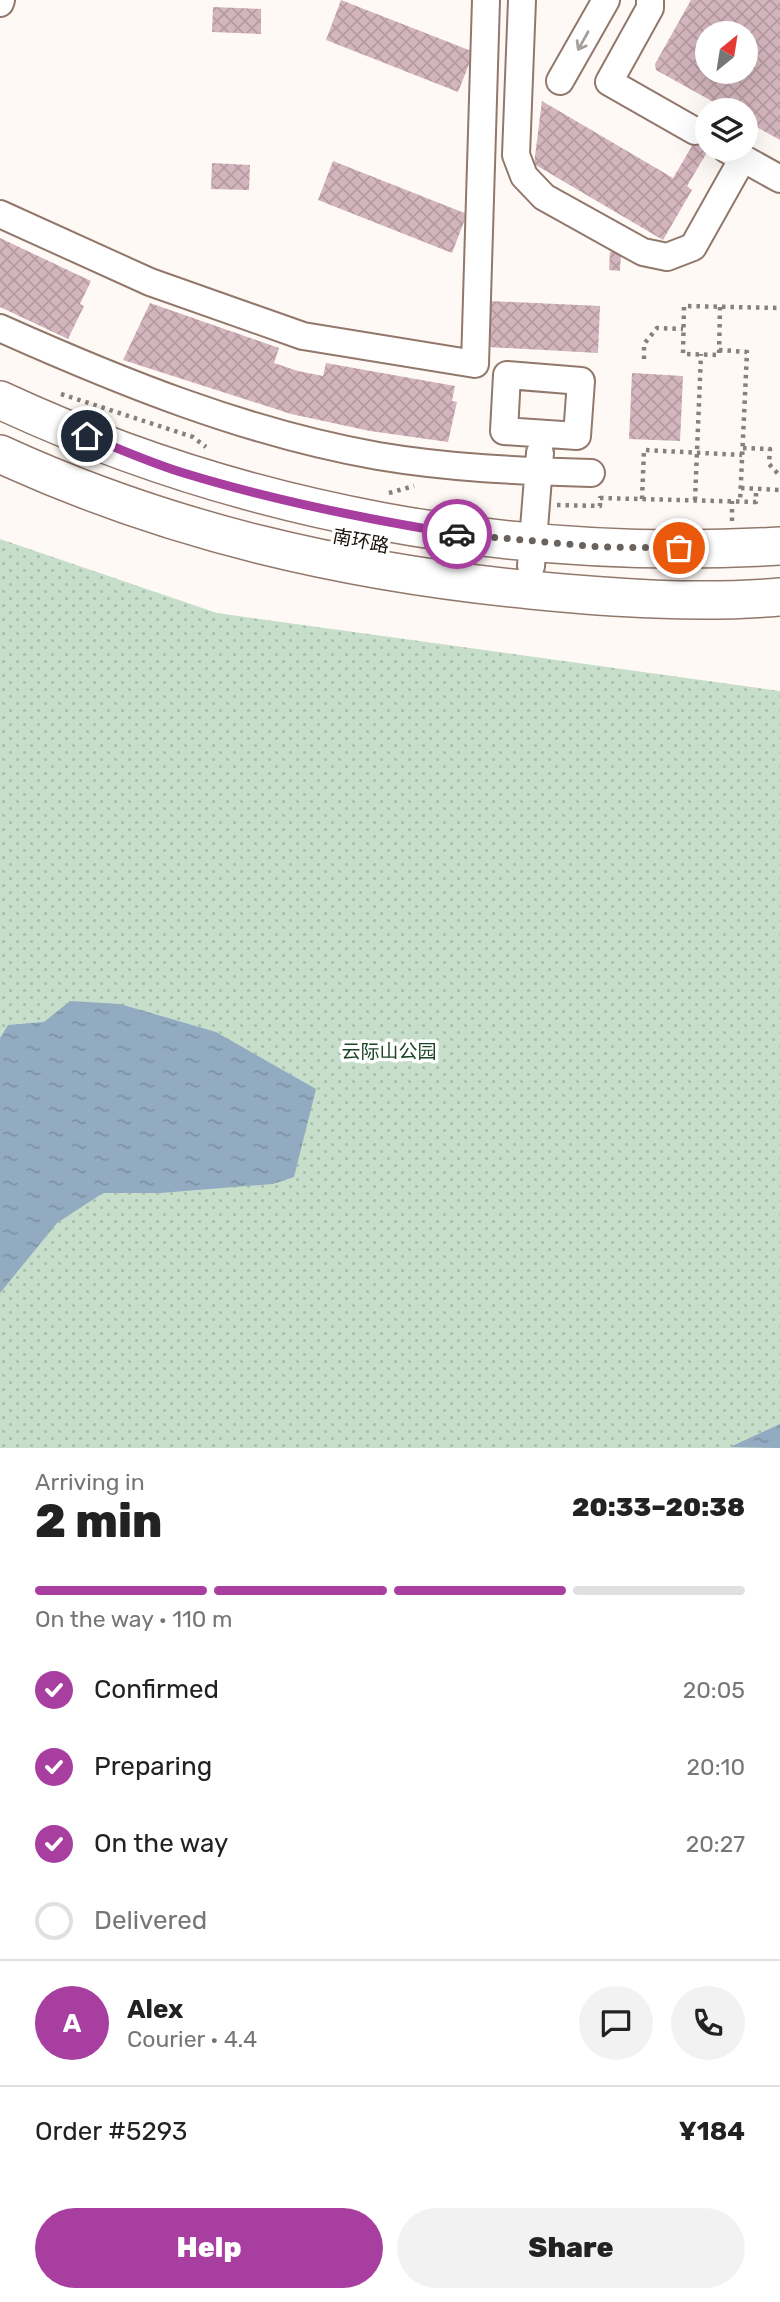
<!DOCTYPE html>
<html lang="en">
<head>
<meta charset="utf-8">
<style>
	body { margin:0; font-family:Rubik,"Noto Sans SC",sans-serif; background:#f2f2f2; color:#222; height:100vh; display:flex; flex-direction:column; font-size:26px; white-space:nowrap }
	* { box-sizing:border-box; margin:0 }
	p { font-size:23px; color:#767676 }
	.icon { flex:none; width:38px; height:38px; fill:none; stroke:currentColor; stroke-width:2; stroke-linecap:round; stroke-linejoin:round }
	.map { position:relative; height:1448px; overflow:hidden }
	.sheet { display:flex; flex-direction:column; background:#fff; flex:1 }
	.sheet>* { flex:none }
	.needle { width:46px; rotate:30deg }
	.fabs { position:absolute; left:695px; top:21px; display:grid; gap:14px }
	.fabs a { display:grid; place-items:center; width:63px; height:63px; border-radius:50%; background:#fff; box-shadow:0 7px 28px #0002; font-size:35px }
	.pin { position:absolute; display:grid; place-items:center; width:60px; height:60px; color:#fff; margin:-30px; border:4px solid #fff; border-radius:50%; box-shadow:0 2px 7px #0007 }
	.courier { position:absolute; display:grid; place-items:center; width:70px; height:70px; margin:-35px; border:5px solid #a83ea0; border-radius:50%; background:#fff; color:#222; box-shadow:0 2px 9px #0007 }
	.headline em { font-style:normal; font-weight:800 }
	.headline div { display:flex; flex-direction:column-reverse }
	.headline { display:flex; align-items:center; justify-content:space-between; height:119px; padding:0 35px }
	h1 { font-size:46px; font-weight:800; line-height:52px }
	.bar { display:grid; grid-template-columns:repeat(4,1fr); gap:10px 7px; align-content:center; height:84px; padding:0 35px }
	.bar i { height:9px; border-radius:5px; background:#e0e0e0 }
	.bar .selected { background:#a83ea0 }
	.bar p { grid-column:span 4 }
	.line { display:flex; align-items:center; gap:18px; padding:0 35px; border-top:2px solid #e0e0e0 }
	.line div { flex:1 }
	.round { display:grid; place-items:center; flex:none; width:74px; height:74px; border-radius:37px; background:#f2f2f2 }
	ol { padding:0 35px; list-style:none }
	li { display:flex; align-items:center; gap:21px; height:77px }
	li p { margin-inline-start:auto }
	li .icon { padding:7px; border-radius:50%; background:#a83ea0; color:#fff; stroke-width:4 }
	li:last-child { color:#767676 }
	li i { width:38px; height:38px; border:4px solid #e0e0e0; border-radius:50% }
	.button { display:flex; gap:14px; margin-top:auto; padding:14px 35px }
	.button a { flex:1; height:80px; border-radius:42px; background:#a83ea0; color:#fff; font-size:28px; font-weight:800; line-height:80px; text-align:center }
	.button a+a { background:#f2f2f2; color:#222 }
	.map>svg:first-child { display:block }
	.park { fill:url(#park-dots) }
	.water { fill:url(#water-ripples) }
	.building { fill:url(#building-cross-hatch); fill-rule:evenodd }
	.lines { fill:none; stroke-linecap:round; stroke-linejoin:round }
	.street-casing { stroke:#91786b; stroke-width:30 }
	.secondary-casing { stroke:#91786b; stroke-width:40 }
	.path { stroke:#87807b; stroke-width:4.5; stroke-dasharray:3.5 5; stroke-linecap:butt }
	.street { stroke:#fff; stroke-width:26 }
	.secondary { stroke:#fff; stroke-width:37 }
	.oneway { stroke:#a39f9d }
	.done { stroke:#6a625d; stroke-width:7; stroke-dasharray:0 12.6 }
	.route { stroke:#a83ea0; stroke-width:9 }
	.labels { text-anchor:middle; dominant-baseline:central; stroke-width:7; stroke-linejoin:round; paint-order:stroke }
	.street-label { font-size:19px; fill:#19100b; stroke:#fff }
	.park-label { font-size:19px; fill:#1a4424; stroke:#fff }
</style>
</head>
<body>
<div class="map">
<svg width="780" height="1448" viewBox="0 0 780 1448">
	<defs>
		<pattern id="park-dots" width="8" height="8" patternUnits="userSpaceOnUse" patternTransform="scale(1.75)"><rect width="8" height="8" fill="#c7dfca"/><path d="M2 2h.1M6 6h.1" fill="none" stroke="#aabeac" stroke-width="1.8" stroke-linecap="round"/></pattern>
		<pattern id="water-ripples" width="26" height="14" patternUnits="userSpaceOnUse" patternTransform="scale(1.75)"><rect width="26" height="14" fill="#92abc1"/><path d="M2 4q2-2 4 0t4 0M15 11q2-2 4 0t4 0" fill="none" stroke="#7d92a4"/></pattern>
		<pattern id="building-cross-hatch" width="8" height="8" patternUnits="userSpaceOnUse" patternTransform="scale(1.75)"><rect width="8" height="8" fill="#d3b5bd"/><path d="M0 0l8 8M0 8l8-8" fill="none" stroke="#b59ba1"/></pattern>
	</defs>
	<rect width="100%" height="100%" fill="#fff9f6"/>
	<!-- park -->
	<path class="park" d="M 0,539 L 217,613 L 780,691 L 780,1448 L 0,1448 Z"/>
	<!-- water -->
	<path class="water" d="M 70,1001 L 120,1004 L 216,1032 L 316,1089 L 294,1177 L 273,1184 L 160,1193 L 103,1193 L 57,1223 L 0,1293 L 0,1038 L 8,1025 L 44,1022 Z
		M 780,1424 L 780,1448 L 730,1447 Z"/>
	<!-- building -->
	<path class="building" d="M 341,0 L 474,52 L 458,92 L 326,40 Z
		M 691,0 L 780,0 L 780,140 L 746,121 L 746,110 L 713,110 L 717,104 L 656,70 L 655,64 ZM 707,33 L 746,33 L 746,72 L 707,72 Z
		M 213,7 L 261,9 L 261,34 L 212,32 Z
		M 542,101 L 673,178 L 707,121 L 709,149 L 687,186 L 692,190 L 663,240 L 534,164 Z
		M 333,161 L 467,214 L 452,253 L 318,200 Z
		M 212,163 L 250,165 L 249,190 L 211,189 Z
		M 0,238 L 91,281 L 80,304 L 84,306 L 68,339 L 0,307 Z
		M 610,252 L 621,252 L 620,271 L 609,270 Z
		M 490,301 L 600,306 L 598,353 L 488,347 Z
		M 150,303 L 279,348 L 274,363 L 298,371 L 323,376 L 326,363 L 455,386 L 452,401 L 457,402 L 448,442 L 370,431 L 291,414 L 123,360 Z
		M 632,373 L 683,376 L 680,441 L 629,439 Z"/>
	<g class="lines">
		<defs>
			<path id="street" d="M 522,0 L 516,155 L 524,176 L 544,197 L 643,252 L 667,257 L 693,247 L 743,158
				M 650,0 L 650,8 L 609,82 L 695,131
				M 0,3 L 1,0
				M 560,81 L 606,0
				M 726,149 L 780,179
				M 0,214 L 150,282 L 303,336 L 475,364 L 486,0
				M 0,328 C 121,382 247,433 378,456 C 449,468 519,471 591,473
				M 507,375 L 581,381 L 577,436 L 504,431 Z
				M 531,566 L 540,453"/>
			<path id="secondary" d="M 0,400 C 243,513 513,562 780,546
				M 0,454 C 170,532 346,572 531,590 C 613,598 698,604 780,597"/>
		</defs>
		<!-- street casing -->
		<use href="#street" class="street-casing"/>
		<!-- secondary casing -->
		<use href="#secondary" class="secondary-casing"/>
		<!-- path -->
		<path class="path" d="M 720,307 L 719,355 L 683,354 L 684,306 L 780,308
			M 719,350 L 747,352 L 740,502
			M 644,359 L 644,344 L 657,328 L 683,329
			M 61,394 L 193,437 L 206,447
			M 743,448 L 770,449 L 769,464 L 780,476
			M 741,488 L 780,490
			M 389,493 L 414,486
			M 642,499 L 644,450 L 742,455
			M 695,500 L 701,354
			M 557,505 L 600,506 L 600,498 L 756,502 L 756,489
			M 732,521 L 732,501"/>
		<!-- street -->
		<use href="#street" class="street"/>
		<!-- secondary -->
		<use href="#secondary" class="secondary"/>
	</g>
	<!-- one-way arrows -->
	<defs><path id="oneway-shaft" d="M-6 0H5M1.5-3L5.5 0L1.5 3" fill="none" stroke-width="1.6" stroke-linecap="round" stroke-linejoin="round" transform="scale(1.75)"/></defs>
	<use class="oneway" href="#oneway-shaft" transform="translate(583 41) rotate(119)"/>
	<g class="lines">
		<!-- done -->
		<path class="done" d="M 457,534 L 600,547 L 679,548"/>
		<!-- route -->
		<path class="route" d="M 87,436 C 120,449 153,464 187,474 C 276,501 365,519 457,534"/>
	</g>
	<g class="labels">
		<!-- street labels -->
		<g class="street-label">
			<text transform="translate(361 541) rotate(11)">南环路</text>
		</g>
		<!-- park labels -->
		<g class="park-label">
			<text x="389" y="1051">云际山公园</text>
		</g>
	</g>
</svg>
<div class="fabs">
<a><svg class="needle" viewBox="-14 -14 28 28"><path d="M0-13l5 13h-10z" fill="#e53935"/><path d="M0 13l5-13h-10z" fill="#767676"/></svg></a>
<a><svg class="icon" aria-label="layers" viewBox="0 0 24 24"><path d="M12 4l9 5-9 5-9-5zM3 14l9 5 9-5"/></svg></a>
</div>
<div class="pin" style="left:679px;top:548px;background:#ea580c"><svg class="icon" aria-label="bag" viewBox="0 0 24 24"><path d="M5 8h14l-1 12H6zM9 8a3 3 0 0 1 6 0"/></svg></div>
<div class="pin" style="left:87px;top:436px;background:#1f2937"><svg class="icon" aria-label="home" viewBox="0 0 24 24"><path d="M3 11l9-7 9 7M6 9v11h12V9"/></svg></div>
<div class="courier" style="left:457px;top:534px"><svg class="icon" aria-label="car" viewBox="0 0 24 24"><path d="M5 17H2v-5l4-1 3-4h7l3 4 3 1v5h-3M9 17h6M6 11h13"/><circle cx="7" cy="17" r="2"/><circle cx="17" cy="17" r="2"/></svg></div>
</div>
<section class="sheet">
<div class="headline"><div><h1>2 min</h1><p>Arriving in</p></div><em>20:33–20:38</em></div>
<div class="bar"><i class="selected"></i><i class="selected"></i><i class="selected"></i><i></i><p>On the way · 110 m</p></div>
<ol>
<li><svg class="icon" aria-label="check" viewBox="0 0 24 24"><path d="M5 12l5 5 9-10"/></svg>Confirmed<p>20:05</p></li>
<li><svg class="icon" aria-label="check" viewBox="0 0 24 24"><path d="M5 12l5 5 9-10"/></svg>Preparing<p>20:10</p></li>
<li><svg class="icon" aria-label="check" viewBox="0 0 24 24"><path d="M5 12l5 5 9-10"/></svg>On the way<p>20:27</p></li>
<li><i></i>Delivered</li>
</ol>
<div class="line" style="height:126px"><b class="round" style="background:#a83ea0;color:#fff">A</b><div><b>Alex</b><p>Courier · 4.4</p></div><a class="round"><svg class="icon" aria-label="chat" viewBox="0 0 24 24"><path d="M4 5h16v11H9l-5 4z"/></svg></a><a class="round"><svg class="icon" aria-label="phone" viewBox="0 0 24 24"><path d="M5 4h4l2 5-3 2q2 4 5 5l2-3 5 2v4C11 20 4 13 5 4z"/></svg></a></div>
<div class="line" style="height:91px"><div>Order #5293</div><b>¥184</b></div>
<div class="button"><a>Help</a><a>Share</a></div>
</section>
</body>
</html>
